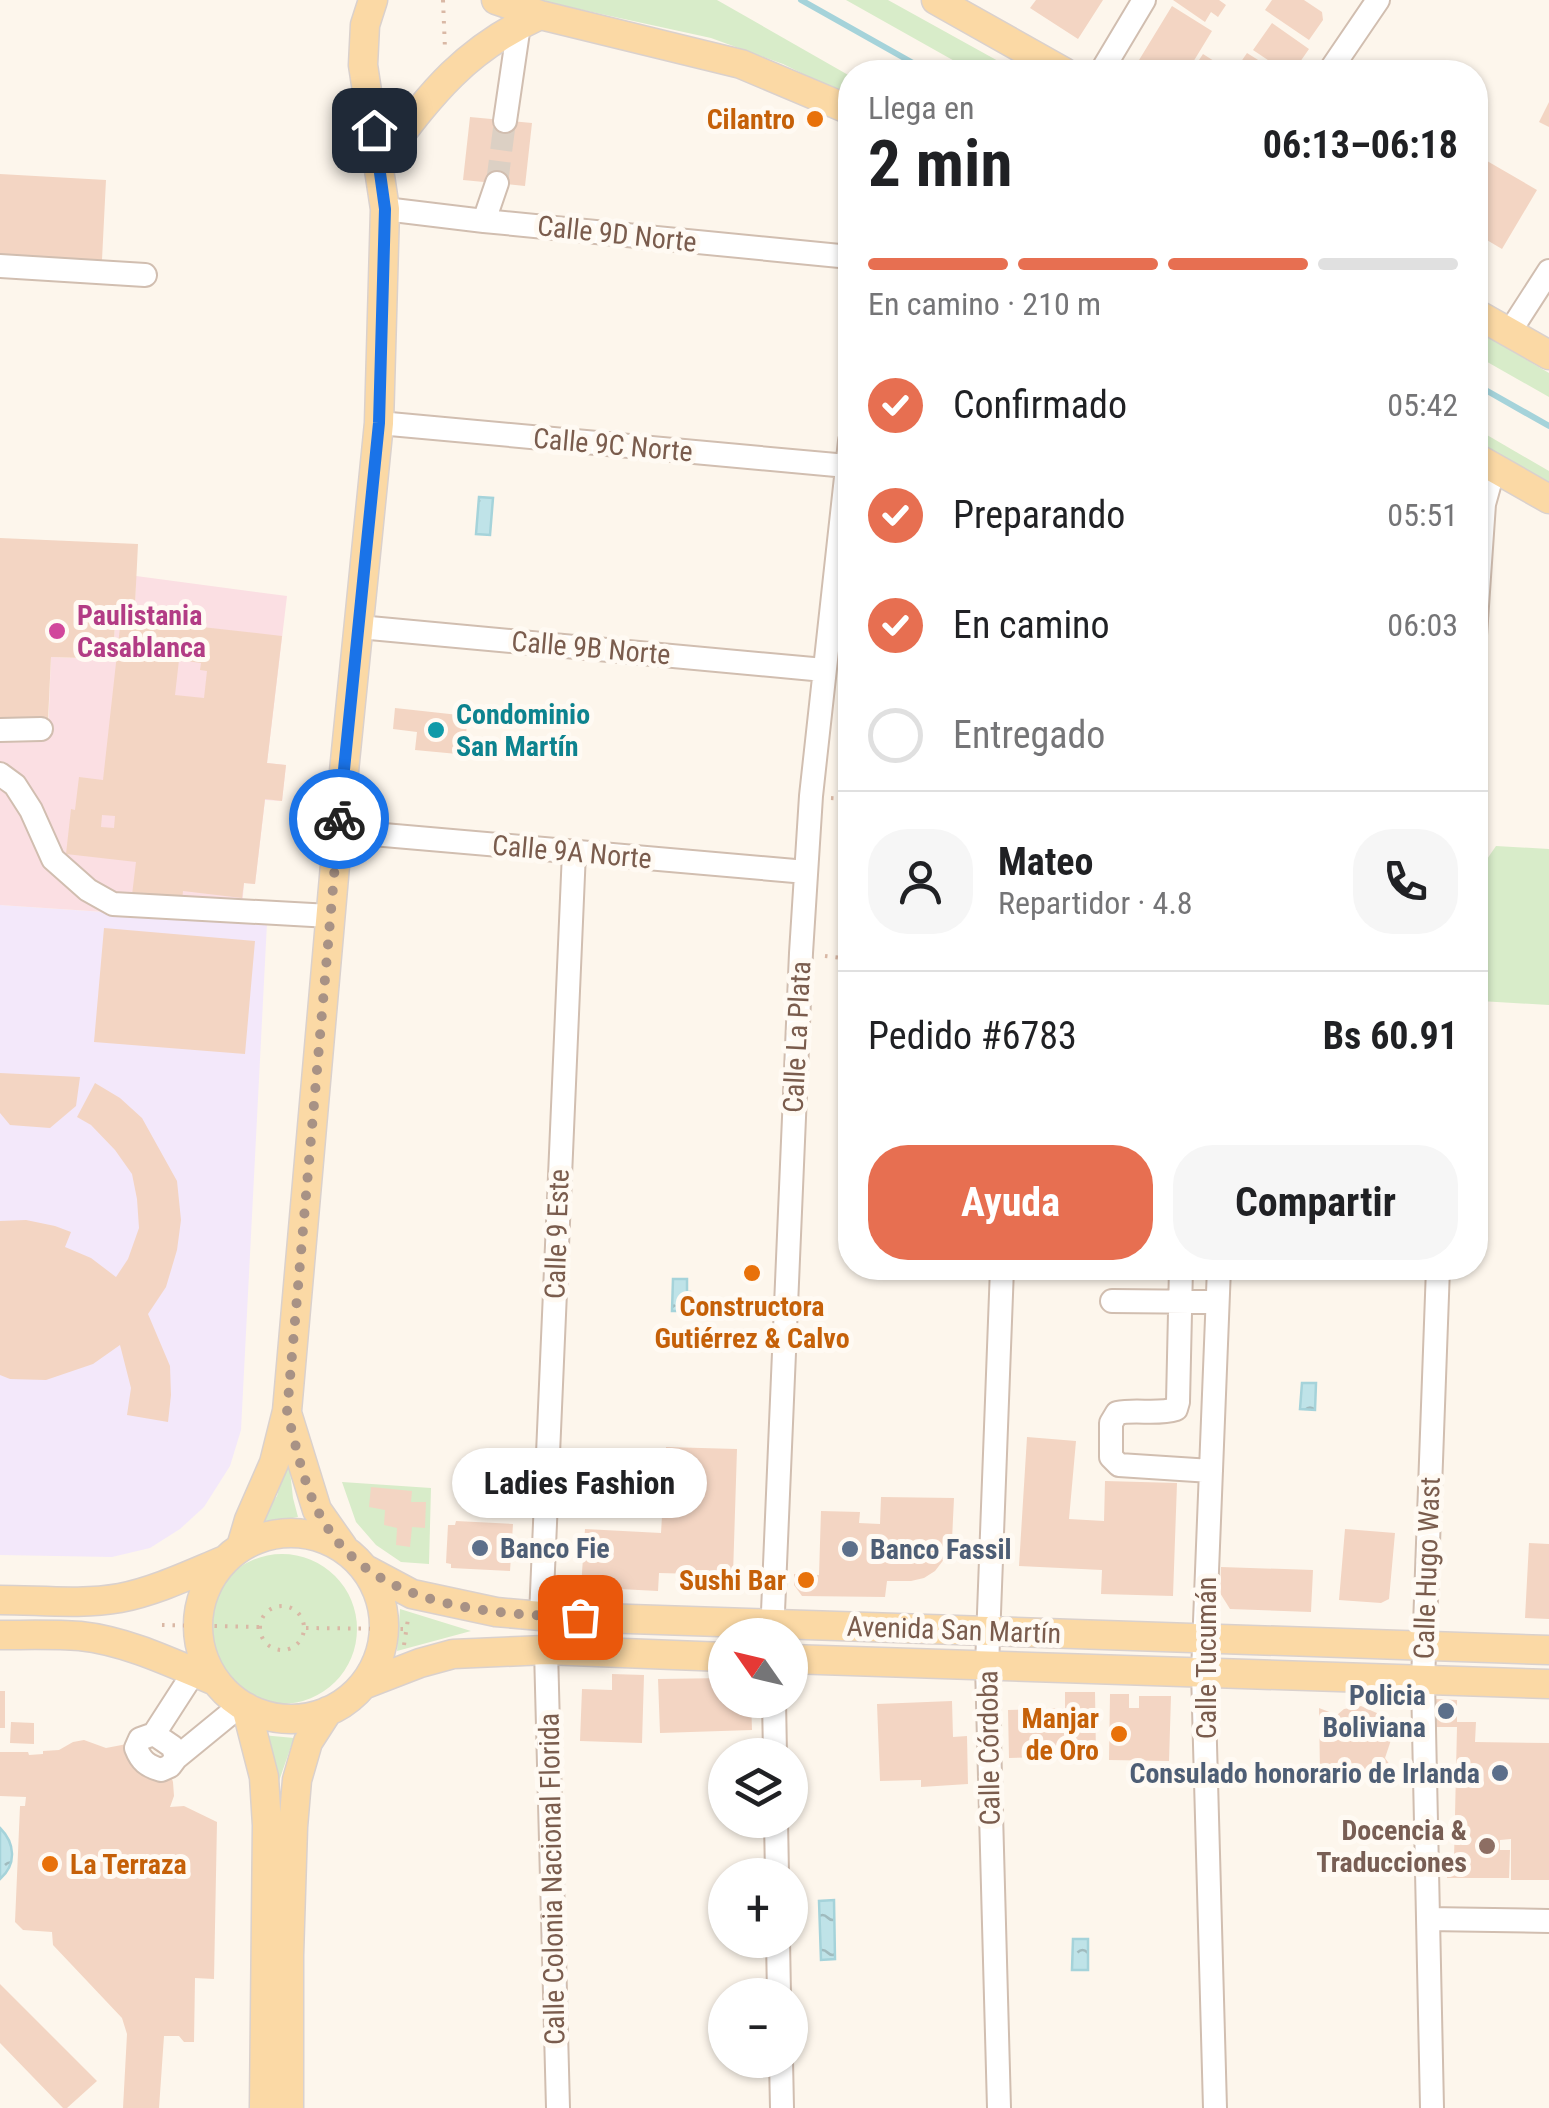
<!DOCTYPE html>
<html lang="es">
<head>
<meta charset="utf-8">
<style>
	body { margin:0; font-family:"Roboto Condensed",sans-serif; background:#f6f6f6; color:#202124; height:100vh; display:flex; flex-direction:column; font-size:38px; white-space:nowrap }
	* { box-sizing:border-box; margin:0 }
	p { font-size:32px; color:#757577 }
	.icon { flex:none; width:55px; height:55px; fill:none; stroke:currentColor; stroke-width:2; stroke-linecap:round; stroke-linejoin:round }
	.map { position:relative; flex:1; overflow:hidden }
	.panel { position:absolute; left:838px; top:60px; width:650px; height:1220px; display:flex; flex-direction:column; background:#fff; border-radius:40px; box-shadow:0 2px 8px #0004 }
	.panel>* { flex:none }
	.needle { width:65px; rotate:304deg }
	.buttons { position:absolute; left:708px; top:1618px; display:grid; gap:20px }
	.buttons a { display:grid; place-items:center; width:100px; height:100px; border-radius:50%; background:#fff; box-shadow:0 2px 8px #0004; font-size:50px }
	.pin { position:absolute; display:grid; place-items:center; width:85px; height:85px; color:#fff; margin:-42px; border-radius:20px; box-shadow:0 5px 15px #0006 }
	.courier { position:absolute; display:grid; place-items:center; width:100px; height:100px; margin:-50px; border:8px solid #1a73e8; border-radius:50%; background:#fff; color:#222; box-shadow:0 2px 12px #0007 }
	.bubble { position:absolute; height:70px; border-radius:35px; background:#fff; box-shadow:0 2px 8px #0004; font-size:32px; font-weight:700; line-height:70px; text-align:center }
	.head em { font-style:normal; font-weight:700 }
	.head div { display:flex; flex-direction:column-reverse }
	.head { display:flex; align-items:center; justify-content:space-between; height:170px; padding:0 30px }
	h1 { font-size:65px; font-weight:700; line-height:75px }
	.bar { display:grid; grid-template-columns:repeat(4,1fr); gap:15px 10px; align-content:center; height:120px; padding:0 30px }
	.bar i { height:12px; border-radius:8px; background:#e0e0e0 }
	.bar .on { background:#e76f51 }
	.bar p { grid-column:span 4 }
	.line { display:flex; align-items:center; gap:25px; padding:0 30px; border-top:2px solid #e0e0e0 }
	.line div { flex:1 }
	.round { display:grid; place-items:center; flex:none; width:105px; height:105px; border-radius:40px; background:#f6f6f6 }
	ol { padding:0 30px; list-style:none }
	li { display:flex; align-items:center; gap:30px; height:110px }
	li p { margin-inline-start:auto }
	li .icon { padding:10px; border-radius:50%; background:#e76f51; color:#fff; stroke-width:4 }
	li:last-child { color:#757577 }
	li i { width:55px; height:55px; border:5px solid #e0e0e0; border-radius:50% }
	.cta { display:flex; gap:20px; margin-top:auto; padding:20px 30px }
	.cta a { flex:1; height:115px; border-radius:40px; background:#e76f51; color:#fff; font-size:40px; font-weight:700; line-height:115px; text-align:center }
	.cta a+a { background:#f6f6f6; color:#202124 }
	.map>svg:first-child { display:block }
	.education { fill:#f3e8fa }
	.medical { fill:#fbdfe3 }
	.green { fill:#d8ecc9 }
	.water { fill:url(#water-ripples); stroke:#a5d3da; stroke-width:2.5 }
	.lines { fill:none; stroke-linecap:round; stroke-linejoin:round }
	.stream { stroke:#a5d3da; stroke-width:6 }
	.building { fill:#f3d5c3; fill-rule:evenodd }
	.minor-tunnel { stroke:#dcd0c4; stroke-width:22; stroke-dasharray:22 11; stroke-linecap:butt }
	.minor-casing { stroke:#d1beb0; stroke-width:26 }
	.major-casing { stroke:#dad1cd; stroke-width:31 }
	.path { stroke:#d9b8a5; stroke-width:4; stroke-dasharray:2.5 8; stroke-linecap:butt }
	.minor { stroke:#fff; stroke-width:22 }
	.major { stroke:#fbd9a5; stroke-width:28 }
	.done { stroke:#a89285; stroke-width:10; stroke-dasharray:0 18 }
	.route { stroke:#1a73e8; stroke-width:12 }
	.food-dot { fill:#e8710a; stroke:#fffaf3; stroke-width:4 }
	.hotel-dot { fill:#d1479c; stroke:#fffaf3; stroke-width:4 }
	.culture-dot { fill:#0f9aa8; stroke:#fffaf3; stroke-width:4 }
	.service-dot { fill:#5c6f8a; stroke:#fffaf3; stroke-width:4 }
	.education-dot { fill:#8d6e63; stroke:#fffaf3; stroke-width:4 }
	.labels { text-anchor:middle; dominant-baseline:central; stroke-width:10; stroke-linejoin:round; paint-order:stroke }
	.food-label { font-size:28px; font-weight:bold; fill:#c56008; stroke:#fffaf3; text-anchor:end }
	.street-label { font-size:28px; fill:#7a5c4d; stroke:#fffaf3 }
	.hotel-label { font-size:28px; font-weight:bold; fill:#b23c85; stroke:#fffaf3; text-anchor:start }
	.culture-label { font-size:28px; font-weight:bold; fill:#0d838f; stroke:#fffaf3; text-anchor:start }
	.service-label { font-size:28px; font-weight:bold; fill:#4e5e75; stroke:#fffaf3; text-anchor:start }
	.education-label { font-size:28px; font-weight:bold; fill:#785e54; stroke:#fffaf3; text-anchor:end }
</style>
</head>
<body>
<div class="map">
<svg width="1549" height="2108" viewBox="0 0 1549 2108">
	<defs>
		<pattern id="water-ripples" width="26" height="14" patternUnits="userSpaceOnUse" patternTransform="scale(2.5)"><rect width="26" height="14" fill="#bfe3e8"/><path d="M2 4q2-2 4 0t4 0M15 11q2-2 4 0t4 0" fill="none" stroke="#a0bbbe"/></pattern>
	</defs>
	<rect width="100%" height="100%" fill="#fdf6ec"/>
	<!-- education -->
	<path class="education" d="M 0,905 L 267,923 L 241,1430 L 230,1466 L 204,1507 L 180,1529 L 150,1548 L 112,1557 L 0,1555 Z"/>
	<!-- medical -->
	<path class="medical" d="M 136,576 L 287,596 L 267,763 L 286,765 L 282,801 L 265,800 L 255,884 L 244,883 L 241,921 L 0,905 L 0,734 L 48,734 L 51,657 L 113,659 L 116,604 L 135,605 Z"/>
	<!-- green -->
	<path class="green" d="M 537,0 L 717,0 L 850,76 L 850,97 L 783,64 L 711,38 Z
		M 846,0 L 888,0 L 1018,72 L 974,72 Z
		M 1475,329 L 1549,373 L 1549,397 L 1475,355 Z
		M 1475,428 L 1549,471 L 1549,486 L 1475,443 Z
		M 1496,846 L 1549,849 L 1549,1005 L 1480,1001 L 1475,992 L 1475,872 L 1485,862 Z
		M 288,1453 L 293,1498 L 298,1517 L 256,1525 L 277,1496 Z
		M 342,1482 L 431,1488 L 429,1564 L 401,1562 L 376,1545 L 356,1522 Z
		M207 1629a75 75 0 1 1 150 0a75 75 0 1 1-150 0Z
		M 400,1609 L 471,1631 L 397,1651 Z
		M 262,1735 L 294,1738 L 272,1801 Z"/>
	<!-- water -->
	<path class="water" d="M 479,497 L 493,498 L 490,535 L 476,534 Z
		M 673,1279 L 687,1279 L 687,1292 L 690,1292 L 690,1311 L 672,1311 Z
		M 1302,1383 L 1316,1383 L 1315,1410 L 1300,1409 Z
		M 637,1465 L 650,1466 L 648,1509 L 635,1509 Z
		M 0,1828 C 15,1843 17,1864 0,1879 Z
		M 834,1900 L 835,1959 L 821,1960 L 819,1901 Z
		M 1073,1939 L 1088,1939 L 1088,1970 L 1072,1970 Z"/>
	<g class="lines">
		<!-- stream -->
		<path class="stream" d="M 801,0 L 929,72
			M 1475,384 L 1549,426"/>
	</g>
	<!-- building -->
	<path class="building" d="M 1036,0 L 1103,0 L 1078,39 L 1030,8 Z
		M 1173,0 L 1219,0 L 1226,5 L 1218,17 L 1211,12 L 1205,22 Z
		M 1272,0 L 1304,0 L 1322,12 L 1323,20 L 1309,40 L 1265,10 Z
		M 1172,6 L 1212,31 L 1187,72 L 1147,72 L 1136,65 Z
		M 1272,23 L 1309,49 L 1293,72 L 1280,72 L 1275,69 L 1277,66 L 1253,50 Z
		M 1247,53 L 1274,70 L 1272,72 L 1234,72 Z
		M 1203,54 L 1225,68 L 1222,72 L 1191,72 Z
		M 1549,102 L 1549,127 L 1539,122 Z
		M 470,117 L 532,123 L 525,186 L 463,180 Z
		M 1475,154 L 1537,190 L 1502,249 L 1475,233 Z
		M 0,174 L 106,180 L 102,260 L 0,255 Z
		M 0,538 L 138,544 L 135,605 L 116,604 L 113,659 L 51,657 L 48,720 L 0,718 Z
		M 121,618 L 282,636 L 267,763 L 286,765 L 282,801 L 265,799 L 255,884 L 244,883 L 242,898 L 183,891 L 182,901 L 132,895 L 136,862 L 66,854 L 71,809 L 75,810 L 79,777 L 103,780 ZM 179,660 L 201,663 L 200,670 L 207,671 L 204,698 L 175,695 ZM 102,815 L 115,816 L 114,828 L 101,827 Z
		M 395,708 L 468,716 L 465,743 L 469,743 L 468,755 L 415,750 L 417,732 L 393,729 Z
		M 104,928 L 255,941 L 245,1054 L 94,1042 Z
		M 0,1073 L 80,1077 L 76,1106 L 50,1128 L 10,1125 L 0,1113 Z
		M 95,1083 L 120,1098 L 142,1118 L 177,1181 L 181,1220 L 177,1250 L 166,1287 L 148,1314 L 170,1366 L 171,1395 L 168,1422 L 127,1415 L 131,1388 L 120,1345 L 93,1364 L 46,1380 L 10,1379 L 0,1375 L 0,1221 L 26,1220 L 55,1226 L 71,1232 L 65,1247 L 91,1258 L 116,1277 L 128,1259 L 139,1228 L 137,1199 L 132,1174 L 115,1150 L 91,1125 L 77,1117 Z
		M 1027,1437 L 1076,1441 L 1069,1519 L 1104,1521 L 1105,1481 L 1177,1483 L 1173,1596 L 1101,1594 L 1102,1570 L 1019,1566 Z
		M 666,1447 L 737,1449 L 733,1575 L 659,1573 L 658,1591 L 581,1587 L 585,1529 L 661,1533 Z
		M 371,1487 L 412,1491 L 411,1502 L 426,1502 L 425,1528 L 412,1527 L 410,1547 L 396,1545 L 397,1528 L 384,1525 L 385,1510 L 369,1507 Z
		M 881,1497 L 954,1498 L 952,1540 L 945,1558 L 935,1571 L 924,1578 L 911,1581 L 887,1581 L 885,1597 L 802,1596 L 794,1585 L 794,1574 L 819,1575 L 821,1511 L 860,1512 L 859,1523 L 880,1524 Z
		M 456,1521 L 513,1524 L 510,1571 L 451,1568 L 451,1564 L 446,1563 L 448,1525 L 455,1525 Z
		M 1345,1529 L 1395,1533 L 1389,1599 L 1381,1603 L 1339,1600 Z
		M 1529,1543 L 1549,1544 L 1549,1619 L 1525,1618 Z
		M 1221,1567 L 1313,1570 L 1311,1612 L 1230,1609 L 1220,1593 Z
		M 612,1674 L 644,1675 L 642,1743 L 580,1741 L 582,1689 L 612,1690 Z
		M 725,1678 L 725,1700 L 751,1700 L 752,1730 L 660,1733 L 658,1679 Z
		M 0,1691 L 5,1691 L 5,1728 L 0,1728 Z
		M 1065,1692 L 1095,1692 L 1096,1756 L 1009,1758 L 1008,1710 L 1065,1708 Z
		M 1110,1694 L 1129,1694 L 1129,1708 L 1139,1708 L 1139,1696 L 1171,1696 L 1169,1761 L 1109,1760 Z
		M 1436,1699 L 1457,1700 L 1457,1722 L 1476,1722 L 1475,1742 L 1549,1743 L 1549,1880 L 1511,1880 L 1511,1839 L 1500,1840 L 1500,1850 L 1510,1850 L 1509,1878 L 1447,1878 L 1448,1858 L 1454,1859 L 1457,1727 L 1436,1727 Z
		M 952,1701 L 953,1737 L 967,1736 L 968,1784 L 921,1787 L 921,1780 L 880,1781 L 877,1704 Z
		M 1361,1706 L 1379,1714 L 1387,1721 L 1391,1740 L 1385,1758 L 1395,1772 L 1320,1773 L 1319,1708 L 1337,1715 L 1344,1709 Z
		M 11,1722 L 34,1723 L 34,1744 L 10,1743 Z
		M 84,1740 L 106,1748 L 127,1744 L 151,1750 L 169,1770 L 173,1782 L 174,1796 L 170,1807 L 184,1806 L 217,1822 L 214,1979 L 195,1978 L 194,2042 L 184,2042 L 179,2036 L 164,2036 L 159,2108 L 123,2108 L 127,2034 L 122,2018 L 53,1945 L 52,1932 L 23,1930 L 15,1922 L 20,1806 L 25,1806 L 26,1797 L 0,1796 L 0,1752 L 28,1752 L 29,1755 L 43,1754 L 43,1751 L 59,1750 L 73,1742 Z
		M 0,1984 L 97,2081 L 67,2108 L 63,2108 L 0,2043 Z"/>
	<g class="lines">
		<!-- minor-tunnel -->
		<path class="minor-tunnel" d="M 497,183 L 505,121"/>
		<defs>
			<path id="minor" d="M 1101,72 L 1144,0
				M 1329,72 L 1378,0
				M 505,121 L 519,25
				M 385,209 L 484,221 L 850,257
				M 484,221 L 497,183
				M 0,266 L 145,275
				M 1509,333 L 1549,271
				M 379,423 L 847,466
				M 359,627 L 824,670
				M 1475,635 L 1484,504 L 1494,468
				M 0,730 L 41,729
				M 0,774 L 15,785 L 31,810 L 53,859 L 88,890 L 113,904 L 330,916
				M 338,831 L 806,872
				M 1181,1268 L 1178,1402 L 1176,1409 C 1157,1415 1137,1409 1117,1413 L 1111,1423 L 1111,1457 L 1119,1465 L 1211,1471
				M 1112,1301 L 1217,1302
				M 541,1616 L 574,852
				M 772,1635 L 801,953 L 811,796 L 850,441
				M 546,1650 L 558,2108
				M 774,1700 L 775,1755
				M 154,1734 L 173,1747 L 176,1758 L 170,1766 L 161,1770 C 147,1766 141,1761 136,1748 L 140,1739 Z
				M 154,1734 L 203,1658
				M 176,1758 L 242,1704
				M 776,1820 L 777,1875
				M 1428,1919 L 1549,1921
				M 778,1940 L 779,1995
				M 781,2060 L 782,2108
				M 999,2108 L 987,1666 L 1002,1268
				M 1215,2108 L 1203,1672 L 1219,1268
				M 1432,2108 L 1423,1681 L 1438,1268"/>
			<path id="major" d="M 496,0 L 540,15 L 741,64 L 850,110
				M 936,0 L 1064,72
				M 379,163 C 429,97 461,51 540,15
				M 1475,313 L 1549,355
				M 1475,457 L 1549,499
				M 287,1413 L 317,1510 L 343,1547
				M198 1626a93 93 0 1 1 186 0a93 93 0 1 1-186 0Z
				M 241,1547 L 249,1520 L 274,1463 L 287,1411 L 338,831 L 379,423 L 385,209 L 363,65 L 365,25 L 373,0
				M 367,1570 L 412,1594 L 496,1612 L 541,1616 L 1549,1650
				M 0,1600 C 39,1600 81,1605 120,1598 C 156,1591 191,1574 225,1560
				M 0,1635 C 26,1635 53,1634 80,1636 C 127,1641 172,1663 215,1681
				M 790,1659 L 1549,1684
				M 363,1685 L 420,1663 L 453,1654 L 546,1650 L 725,1657
				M 246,1707 L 264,1777 L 267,1825 L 264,2108
				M 289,2108 L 289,1955 L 293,1827 L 297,1780 L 308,1742 L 328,1711"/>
		</defs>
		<!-- minor casing -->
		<use href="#minor" class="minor-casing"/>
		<!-- major casing -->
		<use href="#major" class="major-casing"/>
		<!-- path -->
		<path class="path" d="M 443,0 L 445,49
			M 831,798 L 850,799
			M 825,956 L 850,959
			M260 1628a22 22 0 1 1 44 0a22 22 0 1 1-44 0Z
			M 162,1625 L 260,1627
			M 306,1628 L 406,1629
			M 404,1645 L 408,1619"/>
		<!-- minor -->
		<use href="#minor" class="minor"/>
		<!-- major -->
		<use href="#major" class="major"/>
	</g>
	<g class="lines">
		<!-- done -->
		<path class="done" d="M 339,819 L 287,1412 C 296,1445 303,1484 320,1515 C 369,1608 487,1614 580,1617"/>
		<!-- route -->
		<path class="route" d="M 339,819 L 379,423 L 385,209 L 374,130"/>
	</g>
	<!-- markers -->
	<g class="food-dot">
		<circle cx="815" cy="119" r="10"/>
		<circle cx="752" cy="1273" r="10"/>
		<circle cx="806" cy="1580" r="10"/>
		<circle cx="1119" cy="1734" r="10"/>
		<circle cx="50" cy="1864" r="10"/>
	</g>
	<circle class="hotel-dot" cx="57" cy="631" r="10"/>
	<circle class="culture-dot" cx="436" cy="730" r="10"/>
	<g class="service-dot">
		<circle cx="480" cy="1548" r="10"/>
		<circle cx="850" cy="1549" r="10"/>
		<circle cx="1446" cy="1711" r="10"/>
		<circle cx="1500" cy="1773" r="10"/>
	</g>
	<circle class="education-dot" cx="1487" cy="1846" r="10"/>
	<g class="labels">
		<!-- food labels -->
		<g class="food-label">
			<text x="795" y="119">Cilantro</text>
			<text x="752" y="1306" text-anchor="middle">Constructora<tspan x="752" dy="32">Gutiérrez &amp; Calvo</tspan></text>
			<text x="786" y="1580">Sushi Bar</text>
			<text x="1099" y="1718">Manjar<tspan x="1099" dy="32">de Oro</tspan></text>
			<text x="70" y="1864" text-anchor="start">La Terraza</text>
		</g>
		<!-- street labels -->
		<g class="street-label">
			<text transform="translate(617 234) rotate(6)">Calle 9D Norte</text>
			<text transform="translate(613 445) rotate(5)">Calle 9C Norte</text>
			<text transform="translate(591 648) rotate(5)">Calle 9B Norte</text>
			<text transform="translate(572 852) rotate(5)">Calle 9A Norte</text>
			<text transform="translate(797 1037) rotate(-87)">Calle La Plata</text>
			<text transform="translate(557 1234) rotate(-88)">Calle 9 Este</text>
			<text transform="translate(1427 1568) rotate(-88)">Calle Hugo Wast</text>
			<text transform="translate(954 1630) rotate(2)">Avenida San Martín</text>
			<text transform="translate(1206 1658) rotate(-90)">Calle Tucumán</text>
			<text transform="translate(989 1748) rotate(-91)">Calle Córdoba</text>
			<text transform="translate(552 1879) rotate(-91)">Calle Colonia Nacional Florida</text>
		</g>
		<!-- hotel labels -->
		<g class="hotel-label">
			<text x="77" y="615">Paulistania<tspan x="77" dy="32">Casablanca</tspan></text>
		</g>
		<!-- culture labels -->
		<g class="culture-label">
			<text x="456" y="714">Condominio<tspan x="456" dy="32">San Martín</tspan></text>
		</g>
		<!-- service labels -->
		<g class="service-label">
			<text x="500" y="1548">Banco Fie</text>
			<text x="870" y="1549">Banco Fassil</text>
			<text x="1426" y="1695" text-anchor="end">Policia<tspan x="1426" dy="32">Boliviana</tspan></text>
			<text x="1480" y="1773" text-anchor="end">Consulado honorario de Irlanda</text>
		</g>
		<!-- education labels -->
		<g class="education-label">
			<text x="1467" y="1830">Docencia &amp;<tspan x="1467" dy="32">Traducciones</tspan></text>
		</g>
	</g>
</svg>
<div class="buttons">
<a><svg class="needle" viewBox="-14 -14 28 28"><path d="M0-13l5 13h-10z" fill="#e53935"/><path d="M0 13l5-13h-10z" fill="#757577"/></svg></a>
<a><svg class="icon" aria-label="layers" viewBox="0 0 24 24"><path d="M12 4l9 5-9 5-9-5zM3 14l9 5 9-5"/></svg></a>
<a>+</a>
<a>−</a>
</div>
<div class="pin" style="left:580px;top:1617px;background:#ea580c"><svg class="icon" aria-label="bag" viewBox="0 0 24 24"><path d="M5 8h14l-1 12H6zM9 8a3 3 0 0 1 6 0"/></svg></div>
<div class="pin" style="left:374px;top:130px;background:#1f2937"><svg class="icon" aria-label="home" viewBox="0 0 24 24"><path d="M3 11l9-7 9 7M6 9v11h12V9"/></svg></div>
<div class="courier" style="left:339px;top:819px"><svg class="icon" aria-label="bike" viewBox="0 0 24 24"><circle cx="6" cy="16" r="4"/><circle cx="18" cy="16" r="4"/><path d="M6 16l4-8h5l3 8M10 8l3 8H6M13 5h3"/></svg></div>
<div class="bubble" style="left:452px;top:1448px;width:255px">Ladies Fashion</div>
<section class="panel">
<div class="head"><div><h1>2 min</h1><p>Llega en</p></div><em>06:13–06:18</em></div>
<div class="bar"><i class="on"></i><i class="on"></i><i class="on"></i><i></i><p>En camino · 210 m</p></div>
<ol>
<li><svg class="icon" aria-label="check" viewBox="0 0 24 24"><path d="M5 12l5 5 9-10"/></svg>Confirmado<p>05:42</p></li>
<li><svg class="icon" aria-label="check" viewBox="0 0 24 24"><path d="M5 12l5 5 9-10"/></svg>Preparando<p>05:51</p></li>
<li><svg class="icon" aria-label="check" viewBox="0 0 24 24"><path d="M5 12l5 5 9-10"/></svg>En camino<p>06:03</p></li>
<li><i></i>Entregado</li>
</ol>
<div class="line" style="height:180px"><a class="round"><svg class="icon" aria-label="person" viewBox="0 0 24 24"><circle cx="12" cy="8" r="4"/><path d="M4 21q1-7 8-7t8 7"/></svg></a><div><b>Mateo</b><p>Repartidor · 4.8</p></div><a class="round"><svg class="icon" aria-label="phone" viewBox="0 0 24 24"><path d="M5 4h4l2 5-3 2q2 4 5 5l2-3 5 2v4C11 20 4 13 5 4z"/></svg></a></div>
<div class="line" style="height:130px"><div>Pedido #6783</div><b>Bs 60.91</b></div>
<div class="cta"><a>Ayuda</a><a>Compartir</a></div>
</section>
</div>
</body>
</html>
